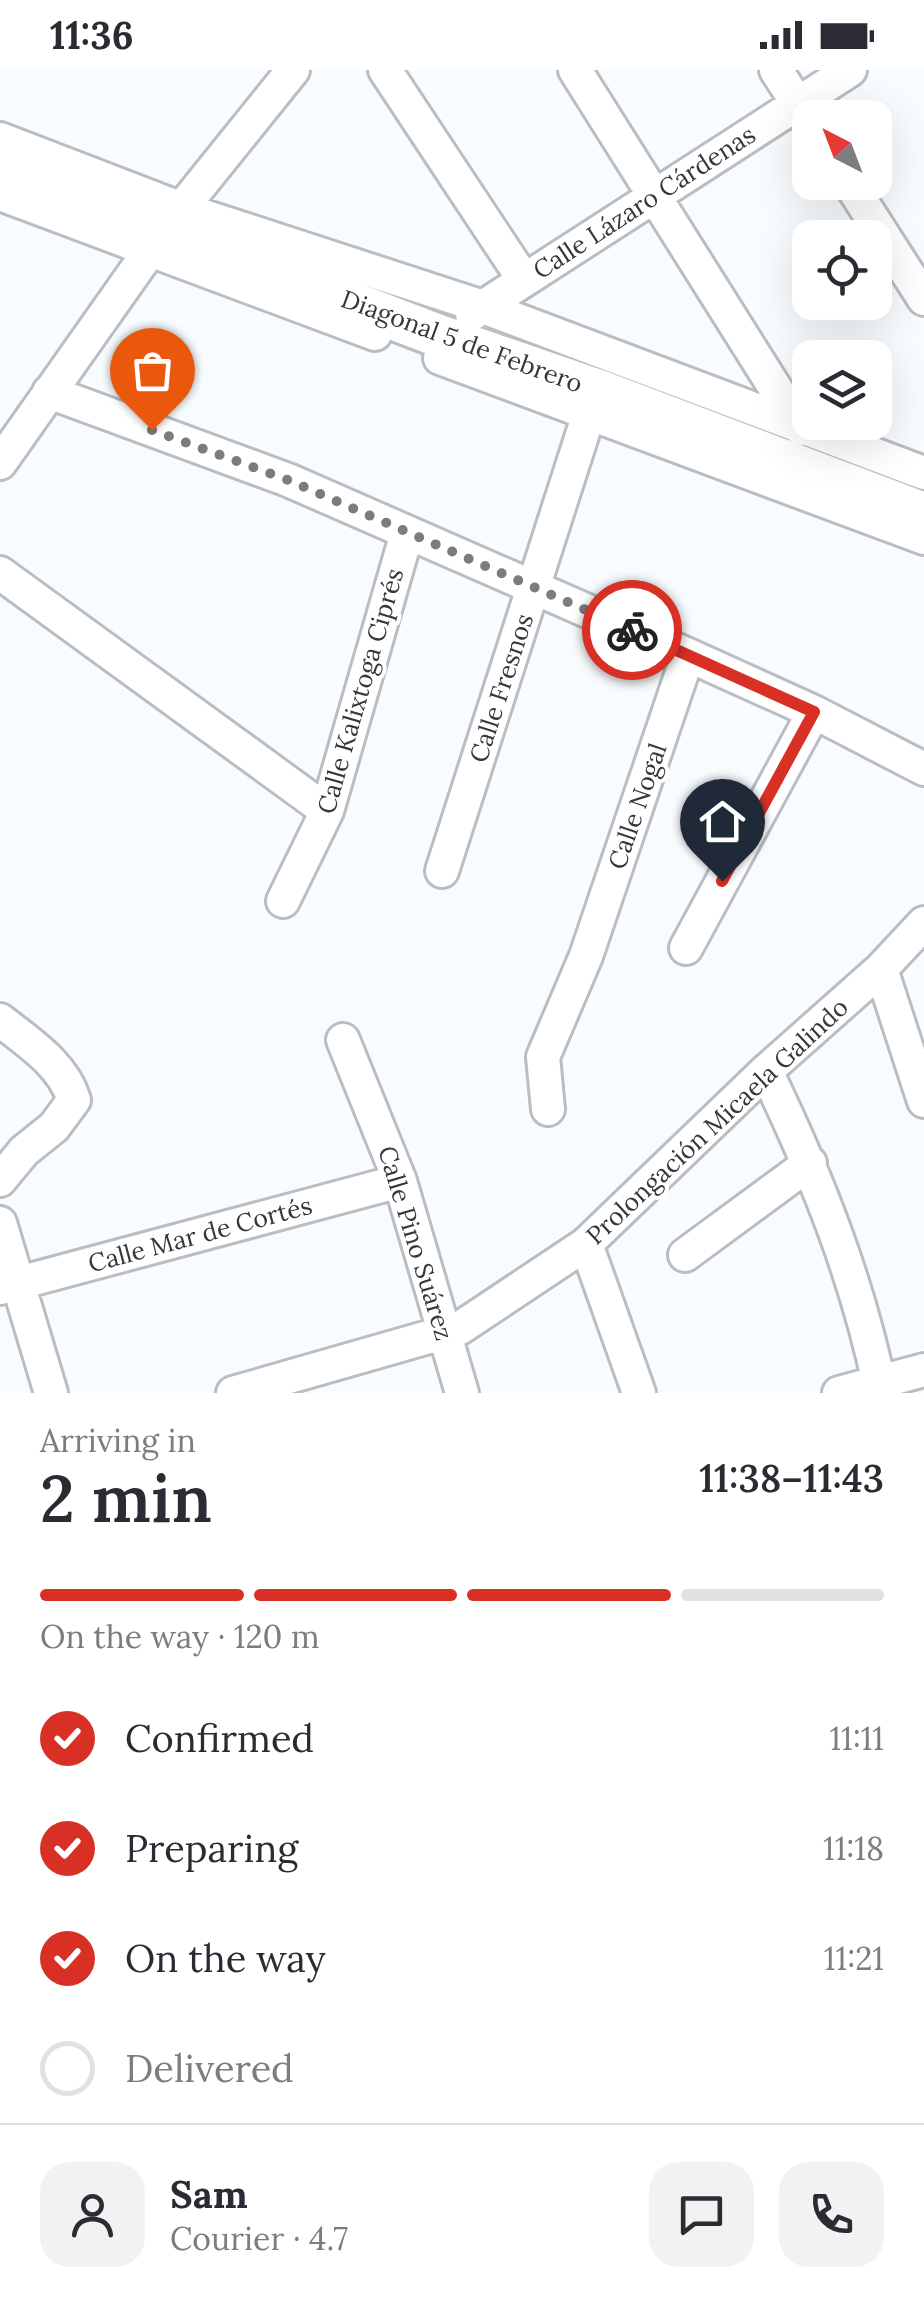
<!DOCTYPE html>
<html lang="en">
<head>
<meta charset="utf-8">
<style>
	body { margin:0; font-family:Lora,serif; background:#f2f2f3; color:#2b2b33; height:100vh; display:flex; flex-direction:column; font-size:38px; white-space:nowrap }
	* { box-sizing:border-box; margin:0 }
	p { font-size:32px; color:#7c7c81 }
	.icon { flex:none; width:55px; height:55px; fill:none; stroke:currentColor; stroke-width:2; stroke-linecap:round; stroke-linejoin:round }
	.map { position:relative; height:1323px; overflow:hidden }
	.side { display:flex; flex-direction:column; background:#fff; flex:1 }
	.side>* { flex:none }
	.needle { width:65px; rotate:318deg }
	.tools { position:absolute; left:792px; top:30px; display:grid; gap:20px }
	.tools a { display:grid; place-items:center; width:100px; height:100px; border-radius:20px; background:#fff; box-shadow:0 10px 40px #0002; font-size:50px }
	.pin { position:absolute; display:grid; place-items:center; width:85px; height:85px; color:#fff; margin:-102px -42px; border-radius:50% 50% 50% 0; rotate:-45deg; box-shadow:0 0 10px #0007 }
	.pin .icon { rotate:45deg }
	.courier { position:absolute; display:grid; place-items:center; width:100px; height:100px; margin:-50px; border:8px solid #d93025; border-radius:50%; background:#fff; color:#222; box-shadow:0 2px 12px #0007 }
	.overview em { font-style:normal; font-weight:600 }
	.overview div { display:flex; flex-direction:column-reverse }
	.overview { display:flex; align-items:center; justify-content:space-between; height:170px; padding:0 40px }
	h1 { font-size:65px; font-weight:600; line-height:75px }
	.bar { display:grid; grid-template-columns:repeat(4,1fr); gap:15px 10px; align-content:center; height:120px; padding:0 40px }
	.bar i { height:12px; border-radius:8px; background:#e1e1e2 }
	.bar .selected { background:#d93025 }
	.bar p { grid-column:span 4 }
	.line { display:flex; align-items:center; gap:25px; padding:0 40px; border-top:2px solid #e1e1e2 }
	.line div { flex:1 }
	.round { display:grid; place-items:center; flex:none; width:105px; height:105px; border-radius:30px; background:#f2f2f3 }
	ol { padding:0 40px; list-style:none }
	li { display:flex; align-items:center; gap:30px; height:110px }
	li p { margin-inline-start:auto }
	li .icon { padding:10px; border-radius:50%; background:#d93025; color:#fff; stroke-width:4 }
	li:last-child { color:#7c7c81 }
	li i { width:55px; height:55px; border:5px solid #e1e1e2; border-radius:50% }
	.status { display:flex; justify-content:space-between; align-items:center; height:70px; padding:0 50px; background:#fff; direction:ltr }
	.status svg { height:28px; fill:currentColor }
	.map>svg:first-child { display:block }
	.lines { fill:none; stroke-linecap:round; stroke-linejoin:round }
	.minor-casing { stroke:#b9bec4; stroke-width:38 }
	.major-casing { stroke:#b9bec4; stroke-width:48 }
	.minor { stroke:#fff; stroke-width:32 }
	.major { stroke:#fff; stroke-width:42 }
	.done { stroke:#7a7c7e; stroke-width:10; stroke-dasharray:0 18 }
	.route { stroke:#d93025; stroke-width:12 }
	.labels { text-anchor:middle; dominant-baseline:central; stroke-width:8; stroke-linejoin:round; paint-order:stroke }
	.street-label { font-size:25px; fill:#353739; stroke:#fff }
</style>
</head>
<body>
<div class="status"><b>11:36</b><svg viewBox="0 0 49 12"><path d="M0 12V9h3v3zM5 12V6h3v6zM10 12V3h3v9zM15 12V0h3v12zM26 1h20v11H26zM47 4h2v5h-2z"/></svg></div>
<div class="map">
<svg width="924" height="1323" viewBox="0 0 924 1323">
	<rect width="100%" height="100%" fill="#f9fcfe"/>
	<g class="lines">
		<defs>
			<path id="minor" d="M 385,0 L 524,210
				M 575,0 L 801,359
				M 776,0 L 810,53
				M 0,69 L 182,139 L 483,237 L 924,403
				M 849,112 L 924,229
				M 0,124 L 375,264
				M 472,244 L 850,0
				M 440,288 L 924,468
				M 49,322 L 288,410 L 688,585 L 814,642 L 924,699
				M 0,393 L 165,159 L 293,0
				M 0,503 L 327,741
				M 442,801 L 595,325
				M 283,831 L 327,741 L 407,463
				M 686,878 L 814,642
				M 881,899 L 924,1031
				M 0,950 C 28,972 63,994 74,1030 L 54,1057 L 24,1081 L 0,1110
				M 343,970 L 400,1111 L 462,1323
				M 766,1001 C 816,1105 858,1209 881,1323
				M 548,1039 L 543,987 L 586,886 L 688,585
				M 0,1153 L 51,1323
				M 586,1174 L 639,1323
				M 685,1185 L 810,1093
				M 0,1218 L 400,1111
				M 233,1323 L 460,1258 L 586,1174 L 766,1001 L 881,899 L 924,853
				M 839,1323 L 924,1300"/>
			<path id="major" d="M 0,98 L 439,266 L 596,320 L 924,444"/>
		</defs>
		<!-- minor casing -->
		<use href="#minor" class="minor-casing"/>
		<!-- major casing -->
		<use href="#major" class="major-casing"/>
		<!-- minor -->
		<use href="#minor" class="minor"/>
		<!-- major -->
		<use href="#major" class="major"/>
	</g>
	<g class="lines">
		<!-- done -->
		<path class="done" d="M 152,360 L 288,410 L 632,560"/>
		<!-- route -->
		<path class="route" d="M 632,560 L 814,642 L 722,811"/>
	</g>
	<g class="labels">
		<!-- street labels -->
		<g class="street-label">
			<text transform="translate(644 132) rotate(-33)">Calle Lázaro Cárdenas</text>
			<text transform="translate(462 271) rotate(20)">Diagonal 5 de Febrero</text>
			<text transform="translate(501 618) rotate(-72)">Calle Fresnos</text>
			<text transform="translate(360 621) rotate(-74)">Calle Kalixtoga Ciprés</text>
			<text transform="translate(637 736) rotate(-71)">Calle Nogal</text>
			<text transform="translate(717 1051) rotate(-43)">Prolongación Micaela Galindo</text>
			<text transform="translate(200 1164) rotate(-15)">Calle Mar de Cortés</text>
			<text transform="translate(416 1173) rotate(73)">Calle Pino Suárez</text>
		</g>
	</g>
</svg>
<div class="tools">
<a><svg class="needle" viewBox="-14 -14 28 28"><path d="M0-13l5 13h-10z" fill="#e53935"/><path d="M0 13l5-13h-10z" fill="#7c7c81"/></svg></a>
<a><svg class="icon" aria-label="locate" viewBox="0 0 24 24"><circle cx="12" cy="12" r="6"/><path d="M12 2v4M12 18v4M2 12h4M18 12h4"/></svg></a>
<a><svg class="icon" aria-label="layers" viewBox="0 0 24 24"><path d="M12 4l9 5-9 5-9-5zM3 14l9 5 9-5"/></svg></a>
</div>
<div class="pin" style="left:152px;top:360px;background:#ea580c"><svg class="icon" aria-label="bag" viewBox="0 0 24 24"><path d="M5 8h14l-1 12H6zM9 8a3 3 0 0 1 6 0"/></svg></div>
<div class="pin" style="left:722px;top:811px;background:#1f2937"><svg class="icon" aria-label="home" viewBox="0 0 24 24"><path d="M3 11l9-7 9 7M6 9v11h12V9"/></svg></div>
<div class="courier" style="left:632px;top:560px"><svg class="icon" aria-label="bike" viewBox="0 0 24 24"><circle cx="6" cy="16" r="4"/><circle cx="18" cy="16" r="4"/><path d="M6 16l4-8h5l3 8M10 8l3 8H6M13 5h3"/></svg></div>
</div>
<section class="side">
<div class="overview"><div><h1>2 min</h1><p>Arriving in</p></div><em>11:38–11:43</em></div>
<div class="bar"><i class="selected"></i><i class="selected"></i><i class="selected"></i><i></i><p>On the way · 120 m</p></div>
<ol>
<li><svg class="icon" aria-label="check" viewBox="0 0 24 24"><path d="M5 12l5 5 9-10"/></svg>Confirmed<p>11:11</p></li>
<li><svg class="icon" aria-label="check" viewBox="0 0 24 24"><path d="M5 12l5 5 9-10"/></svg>Preparing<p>11:18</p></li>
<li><svg class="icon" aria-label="check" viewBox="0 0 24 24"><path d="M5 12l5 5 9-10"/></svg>On the way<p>11:21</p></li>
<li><i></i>Delivered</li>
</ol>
<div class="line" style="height:180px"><a class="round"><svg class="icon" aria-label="person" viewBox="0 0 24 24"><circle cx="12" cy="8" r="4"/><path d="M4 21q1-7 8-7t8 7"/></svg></a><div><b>Sam</b><p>Courier · 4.7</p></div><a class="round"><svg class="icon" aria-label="chat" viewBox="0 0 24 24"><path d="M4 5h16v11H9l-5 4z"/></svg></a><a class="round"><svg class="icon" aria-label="phone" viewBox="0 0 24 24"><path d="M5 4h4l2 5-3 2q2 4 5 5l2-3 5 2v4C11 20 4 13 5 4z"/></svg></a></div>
</section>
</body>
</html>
